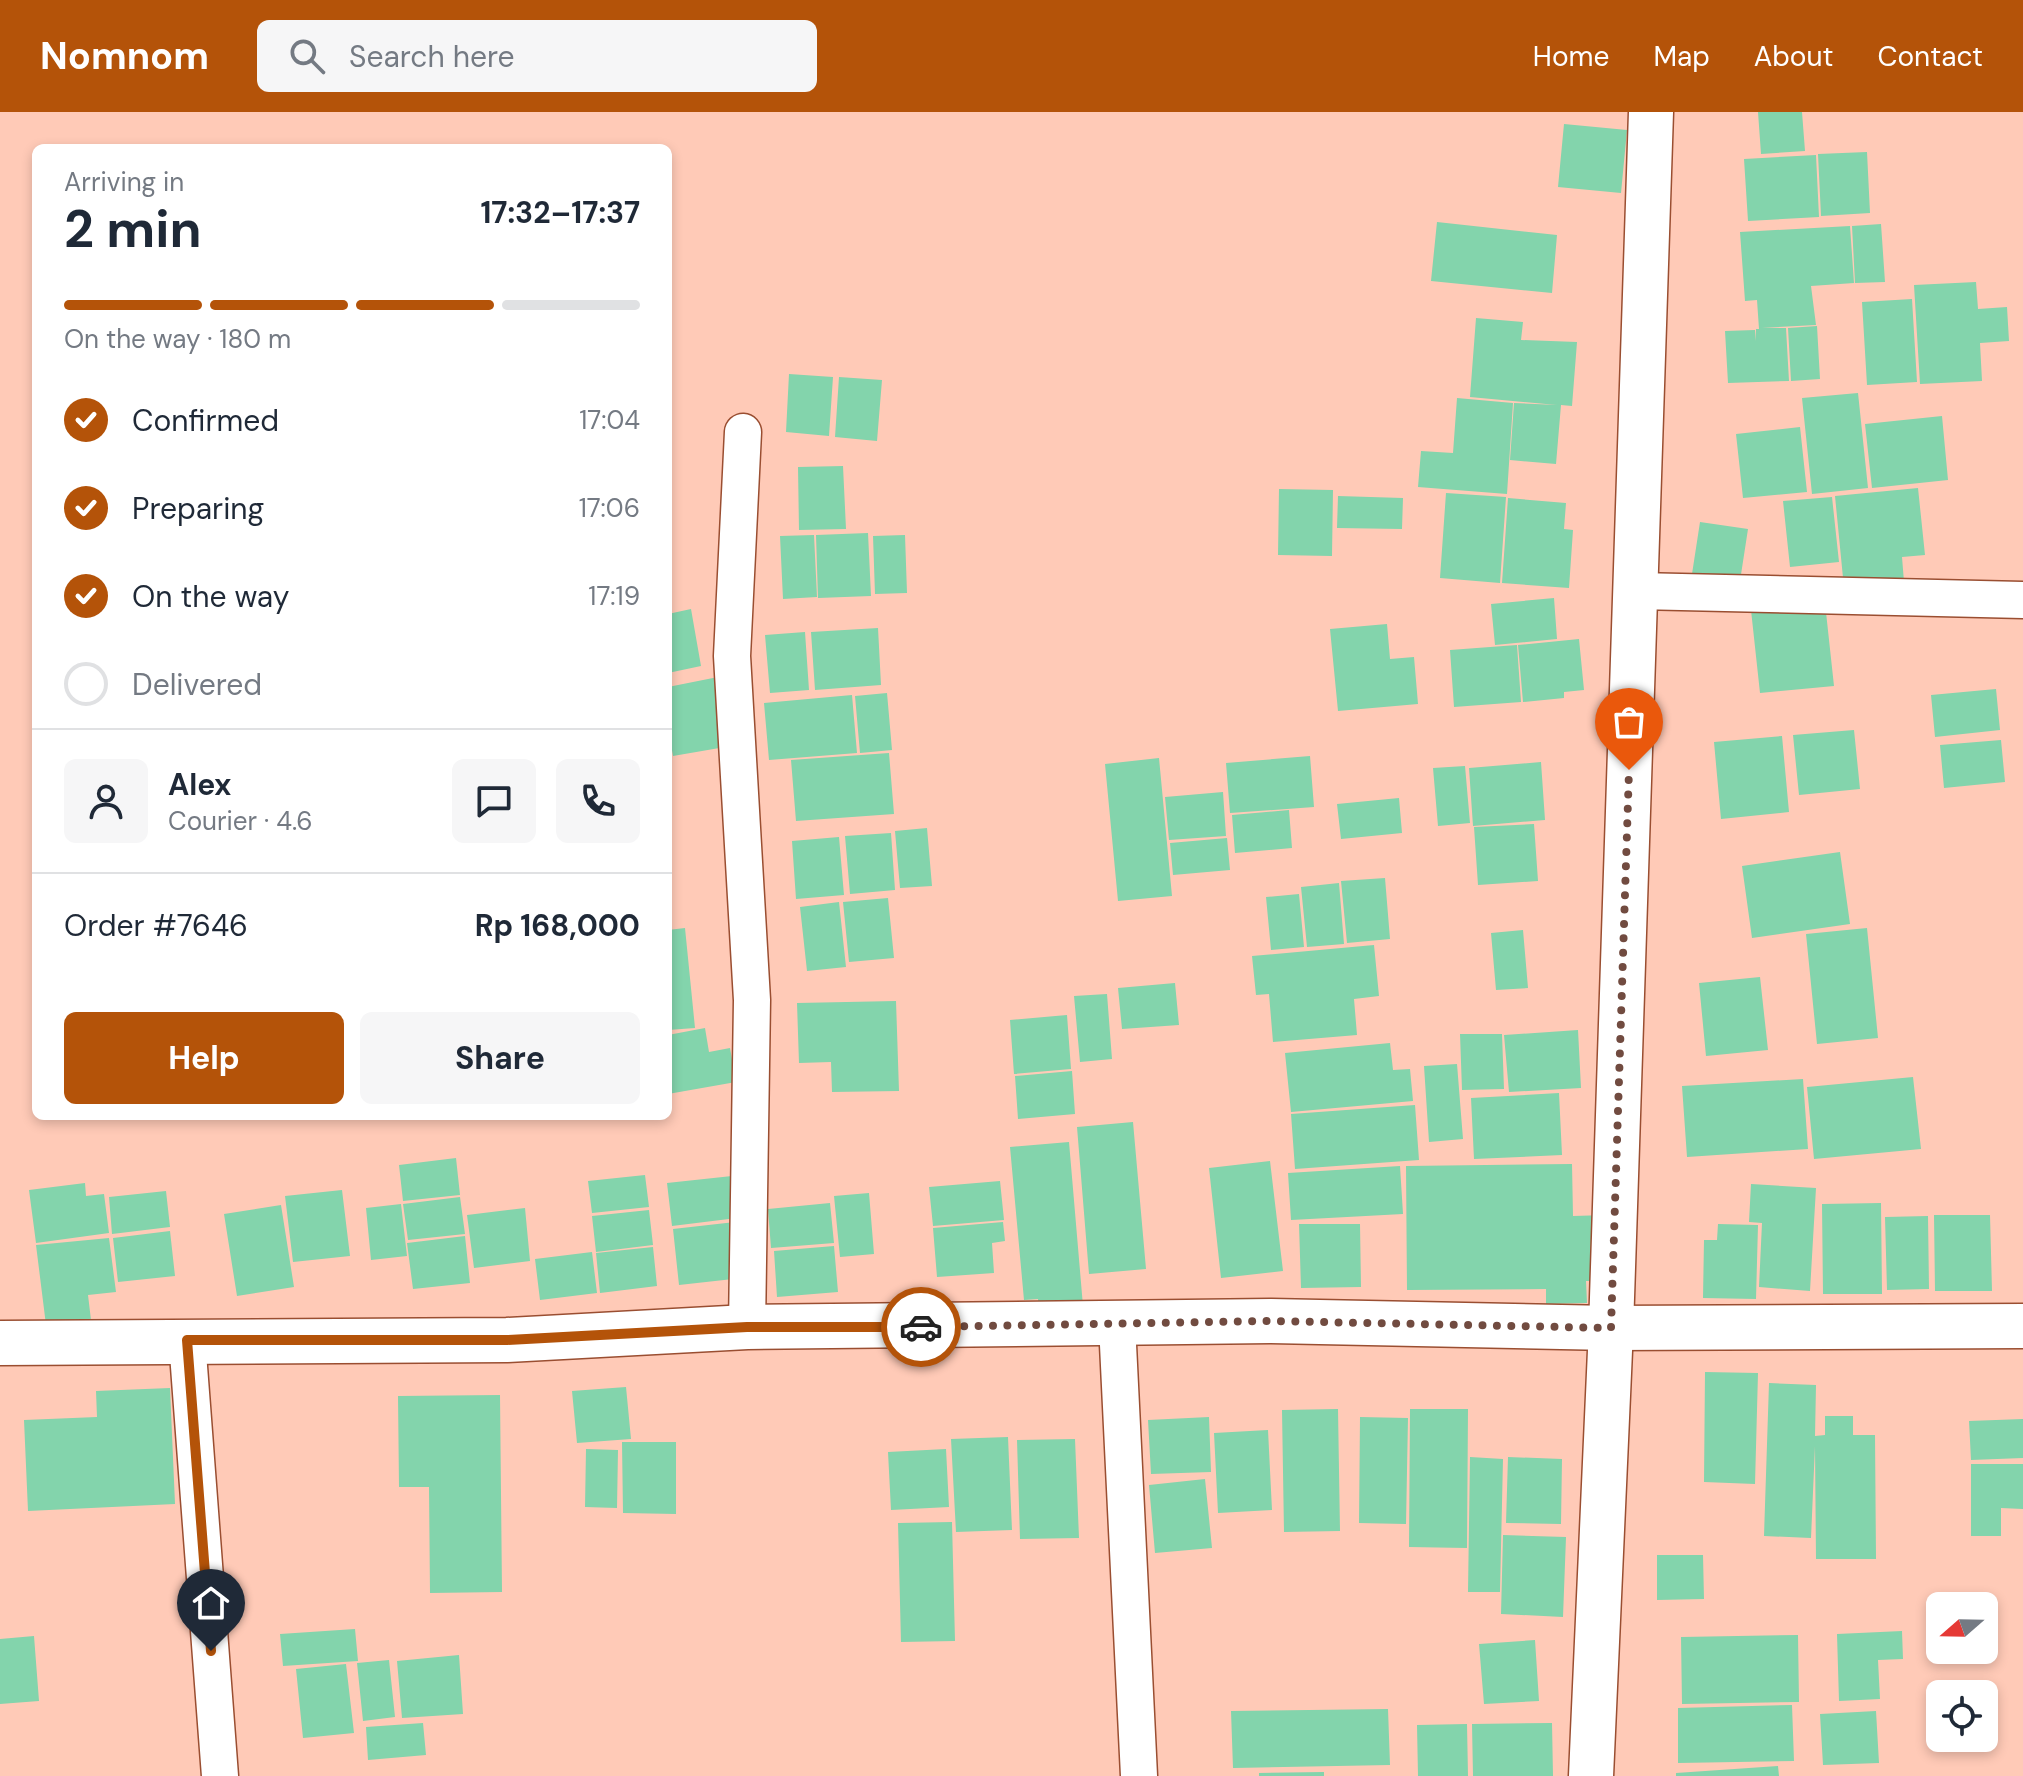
<!DOCTYPE html>
<html lang="en">
<head>
<meta charset="utf-8">
<style>
	body { margin:0; font-family:"DM Sans",sans-serif; background:#f6f6f7; color:#1f2937; height:100vh; display:flex; flex-direction:column; font-size:30px; white-space:nowrap }
	* { box-sizing:border-box; margin:0 }
	p { font-size:26px; color:#747a83 }
	.icon { flex:none; width:44px; height:44px; fill:none; stroke:currentColor; stroke-width:2; stroke-linecap:round; stroke-linejoin:round }
	.map { position:relative; flex:1; overflow:hidden }
	.sheet { position:absolute; left:32px; top:32px; width:640px; height:976px; display:flex; flex-direction:column; background:#fff; border-radius:12px; box-shadow:0 4px 12px #0003 }
	.sheet>* { flex:none }
	.needle { width:52px; rotate:250deg }
	.tools { position:absolute; left:1926px; top:1480px; display:grid; gap:16px }
	.tools a { display:grid; place-items:center; width:72px; height:72px; border-radius:12px; background:#fff; box-shadow:0 4px 12px #0003; font-size:40px }
	.pin { position:absolute; display:grid; place-items:center; width:68px; height:68px; color:#fff; margin:-82px -34px; border-radius:50% 50% 50% 0; rotate:-45deg; box-shadow:0 0 8px #0007 }
	.pin .icon { rotate:45deg }
	.courier { position:absolute; display:grid; place-items:center; width:80px; height:80px; margin:-40px; border:6px solid #b45309; border-radius:50%; background:#fff; color:#222; box-shadow:0 2px 10px #0007 }
	.summary em { font-style:normal; font-weight:700 }
	.summary div { display:flex; flex-direction:column-reverse }
	.summary { display:flex; align-items:center; justify-content:space-between; height:136px; padding:0 32px }
	h1 { font-size:52px; font-weight:700; line-height:60px }
	.bar { display:grid; grid-template-columns:repeat(4,1fr); gap:12px 8px; align-content:center; height:96px; padding:0 32px }
	.bar i { height:10px; border-radius:6px; background:#e0e1e3 }
	.bar .active { background:#b45309 }
	.bar p { grid-column:span 4 }
	.line { display:flex; align-items:center; gap:20px; padding:0 32px; border-top:2px solid #e0e1e3 }
	.line div { flex:1 }
	.round { display:grid; place-items:center; flex:none; width:84px; height:84px; border-radius:12px; background:#f6f6f7 }
	ol { padding:0 32px; list-style:none }
	li { display:flex; align-items:center; gap:24px; height:88px }
	li p { margin-inline-start:auto }
	li .icon { padding:8px; border-radius:50%; background:#b45309; color:#fff; stroke-width:4 }
	li:last-child { color:#747a83 }
	li i { width:44px; height:44px; border:4px solid #e0e1e3; border-radius:50% }
	.primary-button { display:flex; gap:16px; margin-top:auto; padding:16px 32px }
	.primary-button a { flex:1; height:92px; border-radius:12px; background:#b45309; color:#fff; font-size:32px; font-weight:700; line-height:92px; text-align:center }
	.primary-button a+a { background:#f6f6f7; color:#1f2937 }
	header { display:flex; align-items:center; gap:48px; box-sizing:border-box; height:112px; padding:0 40px; background:#b45309; color:#fff }
	header strong { font-size:38px }
	nav { display:flex; gap:44px; margin-inline-start:auto; font-size:28px }
	.search { width:560px; height:72px; background:#f6f6f7; display:flex; align-items:center; gap:20px; box-sizing:border-box; padding:0 28px; border-radius:12px; color:#747a83; font-size:30px }
	.map>svg:first-child { display:block }
	.building { fill:#83d4ac }
	.lines { fill:none; stroke-linecap:round; stroke-linejoin:round }
	.minor-casing { stroke:#9a4e31; stroke-width:39 }
	.tertiary-casing { stroke:#9a4e31; stroke-width:47 }
	.secondary-casing { stroke:#9a4e31; stroke-width:47 }
	.minor { stroke:#fff; stroke-width:36 }
	.tertiary { stroke:#fff; stroke-width:44 }
	.secondary { stroke:#fff; stroke-width:44 }
	.done { stroke:#714b40; stroke-width:8; stroke-dasharray:0 14.4 }
	.route { stroke:#b45309; stroke-width:10 }
</style>
</head>
<body>
<header>
<strong>Nomnom</strong>
<div class="search"><svg class="icon" aria-label="search" viewBox="0 0 24 24"><circle cx="10" cy="10" r="6"/><path d="M15 15l6 6"/></svg>Search here</div>
<nav><a>Home</a><a>Map</a><a>About</a><a>Contact</a></nav>
</header>
<div class="map">
<svg width="2023" height="1664" viewBox="0 0 2023 1664">
	<rect width="100%" height="100%" fill="#ffcab7"/>
	<!-- building -->
	<path class="building" d="M 1758,0 L 1802,0 L 1805,39 L 1761,42 Z
		M 1564,12 L 1627,18 L 1621,81 L 1558,75 Z
		M 1867,40 L 1870,101 L 1821,104 L 1818,42 Z
		M 1816,43 L 1819,105 L 1748,109 L 1744,47 Z
		M 1437,110 L 1557,123 L 1552,181 L 1431,169 Z
		M 1881,112 L 1885,170 L 1855,171 L 1852,114 Z
		M 1850,114 L 1854,171 L 1811,174 L 1816,213 L 1762,216 L 1786,216 L 1789,269 L 1728,271 L 1725,219 L 1755,218 L 1756,229 L 1756,217 L 1759,217 L 1757,188 L 1745,189 L 1740,120 Z
		M 1976,170 L 1978,197 L 2007,195 L 2009,229 L 1980,231 L 1982,269 L 1920,272 L 1914,173 Z
		M 1912,187 L 1917,270 L 1867,273 L 1862,190 Z
		M 1476,206 L 1523,210 L 1521,228 L 1577,230 L 1572,294 L 1561,293 L 1556,352 L 1510,348 L 1514,291 L 1557,293 L 1470,285 Z
		M 1817,214 L 1820,267 L 1791,269 L 1788,216 Z
		M 789,262 L 833,265 L 829,324 L 786,320 Z
		M 839,265 L 882,268 L 877,329 L 835,325 Z
		M 1858,281 L 1868,376 L 1812,382 L 1802,286 Z
		M 1457,286 L 1513,291 L 1507,382 L 1418,375 L 1421,339 L 1453,341 Z
		M 1942,304 L 1948,368 L 1872,376 L 1865,312 Z
		M 1800,315 L 1807,380 L 1743,386 L 1736,322 Z
		M 843,354 L 846,417 L 799,418 L 798,355 Z
		M 1918,376 L 1925,443 L 1902,445 L 1904,470 L 1844,476 L 1835,384 Z
		M 1279,377 L 1333,378 L 1332,444 L 1278,443 Z
		M 1446,381 L 1506,385 L 1500,471 L 1440,466 Z
		M 1338,384 L 1403,386 L 1402,417 L 1337,416 Z
		M 1832,385 L 1839,450 L 1790,455 L 1783,389 Z
		M 1508,386 L 1566,391 L 1564,417 L 1573,418 L 1569,476 L 1502,471 Z
		M 1700,410 L 1748,417 L 1740,469 L 1692,462 Z
		M 868,421 L 871,484 L 818,486 L 816,423 Z
		M 814,423 L 817,485 L 783,487 L 780,424 Z
		M 905,423 L 907,481 L 875,482 L 873,424 Z
		M 1554,486 L 1557,527 L 1495,533 L 1491,492 Z
		M 1825,491 L 1834,574 L 1760,581 L 1751,498 Z
		M 691,497 L 701,554 L 668,561 L 668,502 Z
		M 1387,512 L 1390,547 L 1414,545 L 1418,592 L 1338,599 L 1330,517 Z
		M 878,516 L 881,573 L 815,578 L 811,520 Z
		M 805,520 L 809,578 L 770,581 L 765,523 Z
		M 1579,527 L 1584,578 L 1564,580 L 1564,586 L 1523,590 L 1518,533 Z
		M 1517,533 L 1521,590 L 1454,595 L 1450,538 Z
		M 718,565 L 731,634 L 673,644 L 668,616 L 668,575 Z
		M 1996,577 L 2000,618 L 1935,625 L 1931,583 Z
		M 887,581 L 892,638 L 860,641 L 855,584 Z
		M 852,583 L 857,641 L 769,648 L 764,591 Z
		M 1854,618 L 1860,677 L 1799,683 L 1793,623 Z
		M 1782,624 L 1789,700 L 1721,707 L 1714,630 Z
		M 2001,628 L 2005,670 L 1944,676 L 1940,633 Z
		M 889,641 L 894,702 L 796,709 L 791,648 Z
		M 1310,644 L 1314,695 L 1230,701 L 1226,651 Z
		M 1159,646 L 1172,784 L 1118,789 L 1105,652 Z
		M 1541,650 L 1545,708 L 1473,714 L 1469,656 Z
		M 1465,654 L 1470,711 L 1438,714 L 1433,656 Z
		M 1223,680 L 1226,724 L 1169,728 L 1165,685 Z
		M 1399,686 L 1402,721 L 1341,727 L 1337,692 Z
		M 1289,698 L 1292,736 L 1235,741 L 1232,703 Z
		M 1534,712 L 1538,769 L 1478,773 L 1474,715 Z
		M 927,716 L 932,774 L 900,776 L 895,719 Z
		M 891,721 L 895,778 L 850,782 L 845,724 Z
		M 839,725 L 844,783 L 796,787 L 792,729 Z
		M 1227,726 L 1230,758 L 1173,763 L 1170,731 Z
		M 1840,740 L 1850,812 L 1752,826 L 1742,754 Z
		M 1385,766 L 1390,827 L 1347,831 L 1341,769 Z
		M 1339,771 L 1344,832 L 1307,835 L 1301,775 Z
		M 1299,782 L 1304,835 L 1271,838 L 1266,785 Z
		M 888,786 L 894,846 L 849,850 L 843,790 Z
		M 839,790 L 846,855 L 807,859 L 800,795 Z
		M 685,816 L 695,916 L 668,918 L 668,818 Z
		M 1867,816 L 1878,926 L 1817,932 L 1806,822 Z
		M 1523,818 L 1528,876 L 1496,878 L 1491,821 Z
		M 1374,833 L 1379,884 L 1354,887 L 1357,923 L 1273,930 L 1269,882 L 1256,883 L 1252,844 Z
		M 1760,865 L 1768,938 L 1706,944 L 1699,871 Z
		M 1175,871 L 1179,913 L 1122,917 L 1118,876 Z
		M 1107,882 L 1112,947 L 1080,950 L 1074,884 Z
		M 896,889 L 899,979 L 832,980 L 831,950 L 799,951 L 797,891 Z
		M 1067,903 L 1071,957 L 1014,962 L 1010,908 Z
		M 705,916 L 709,940 L 730,936 L 736,970 L 668,982 L 668,923 Z
		M 1578,918 L 1581,976 L 1509,980 L 1504,923 Z
		M 1460,922 L 1502,922 L 1504,977 L 1462,978 Z
		M 1390,931 L 1393,958 L 1410,957 L 1413,989 L 1291,1000 L 1285,941 Z
		M 1457,952 L 1463,1027 L 1429,1030 L 1424,954 Z
		M 1072,959 L 1075,1002 L 1018,1007 L 1015,964 Z
		M 1913,965 L 1921,1037 L 1814,1047 L 1807,975 Z
		M 1803,967 L 1808,1037 L 1687,1045 L 1682,974 Z
		M 1559,981 L 1562,1043 L 1474,1047 L 1471,986 Z
		M 1415,993 L 1419,1048 L 1295,1057 L 1291,1002 Z
		M 1133,1010 L 1146,1157 L 1089,1162 L 1077,1015 Z
		M 1069,1030 L 1083,1194 L 1039,1198 L 1038,1187 L 1024,1188 L 1010,1035 Z
		M 456,1046 L 460,1083 L 403,1089 L 399,1053 Z
		M 1270,1049 L 1283,1159 L 1221,1166 L 1209,1056 Z
		M 1572,1052 L 1573,1104 L 1607,1103 L 1608,1169 L 1586,1169 L 1587,1191 L 1546,1192 L 1546,1177 L 1407,1178 L 1406,1054 Z
		M 1400,1054 L 1403,1102 L 1291,1108 L 1288,1061 Z
		M 645,1063 L 649,1095 L 592,1101 L 588,1069 Z
		M 732,1064 L 737,1106 L 672,1114 L 667,1071 Z
		M 1000,1069 L 1004,1108 L 933,1114 L 929,1075 Z
		M 85,1071 L 86,1084 L 104,1082 L 109,1121 L 36,1131 L 29,1078 Z
		M 1751,1072 L 1816,1076 L 1810,1179 L 1759,1175 L 1762,1111 L 1749,1110 Z
		M 342,1078 L 350,1144 L 293,1150 L 285,1084 Z
		M 166,1079 L 170,1115 L 112,1122 L 109,1085 Z
		M 869,1081 L 874,1142 L 840,1145 L 834,1084 Z
		M 460,1085 L 465,1122 L 408,1128 L 403,1092 Z
		M 830,1091 L 834,1131 L 771,1136 L 768,1097 Z
		M 1881,1091 L 1882,1182 L 1823,1182 L 1822,1092 Z
		M 401,1092 L 407,1144 L 371,1148 L 366,1096 Z
		M 281,1093 L 294,1175 L 237,1184 L 224,1102 Z
		M 525,1096 L 530,1149 L 474,1156 L 467,1103 Z
		M 649,1098 L 653,1133 L 596,1140 L 592,1104 Z
		M 1934,1103 L 1990,1103 L 1992,1179 L 1935,1179 Z
		M 1928,1104 L 1929,1177 L 1887,1178 L 1885,1105 Z
		M 735,1110 L 742,1166 L 679,1173 L 673,1117 Z
		M 1003,1110 L 1005,1129 L 992,1131 L 994,1161 L 937,1165 L 933,1116 Z
		M 1299,1112 L 1360,1112 L 1361,1175 L 1301,1176 Z
		M 1718,1112 L 1758,1113 L 1756,1187 L 1703,1186 L 1704,1128 L 1717,1128 Z
		M 170,1119 L 175,1164 L 118,1170 L 113,1126 Z
		M 465,1124 L 470,1171 L 413,1177 L 407,1131 Z
		M 109,1126 L 116,1180 L 88,1183 L 91,1208 L 46,1213 L 36,1133 Z
		M 834,1134 L 838,1180 L 777,1185 L 774,1139 Z
		M 653,1135 L 657,1174 L 600,1181 L 596,1141 Z
		M 592,1140 L 597,1181 L 540,1188 L 535,1147 Z
		M 1705,1260 L 1758,1261 L 1755,1372 L 1704,1370 Z
		M 1769,1271 L 1816,1273 L 1815,1324 L 1825,1323 L 1825,1304 L 1853,1304 L 1853,1323 L 1875,1323 L 1876,1447 L 1816,1447 L 1815,1334 L 1811,1426 L 1764,1424 Z
		M 626,1275 L 631,1327 L 577,1331 L 572,1279 Z
		M 170,1276 L 175,1392 L 28,1399 L 24,1308 L 97,1305 L 96,1279 Z
		M 500,1283 L 502,1480 L 430,1481 L 429,1375 L 399,1375 L 398,1284 Z
		M 1338,1297 L 1340,1419 L 1284,1420 L 1282,1298 Z
		M 1410,1297 L 1468,1297 L 1467,1436 L 1409,1435 Z
		M 1209,1305 L 1211,1360 L 1151,1362 L 1148,1308 Z
		M 1360,1305 L 1408,1306 L 1406,1412 L 1359,1411 Z
		M 2023,1307 L 2023,1346 L 1971,1348 L 1969,1309 Z
		M 1268,1318 L 1272,1398 L 1218,1401 L 1214,1321 Z
		M 1008,1325 L 1012,1418 L 956,1420 L 951,1327 Z
		M 1075,1327 L 1079,1426 L 1020,1427 L 1017,1328 Z
		M 622,1330 L 676,1330 L 676,1402 L 623,1401 Z
		M 586,1337 L 618,1338 L 617,1396 L 585,1395 Z
		M 946,1337 L 949,1395 L 891,1398 L 888,1340 Z
		M 1470,1345 L 1503,1347 L 1500,1480 L 1468,1480 Z
		M 1508,1345 L 1562,1347 L 1561,1412 L 1506,1411 Z
		M 1971,1352 L 2023,1352 L 2023,1397 L 2001,1396 L 2001,1424 L 1971,1424 Z
		M 1205,1367 L 1212,1436 L 1155,1441 L 1149,1373 Z
		M 952,1410 L 955,1529 L 901,1530 L 898,1411 Z
		M 1503,1423 L 1566,1425 L 1563,1505 L 1501,1502 Z
		M 1657,1443 L 1703,1443 L 1704,1487 L 1657,1488 Z
		M 355,1517 L 358,1549 L 283,1554 L 280,1522 Z
		M 1902,1519 L 1903,1547 L 1878,1548 L 1880,1587 L 1839,1589 L 1837,1522 Z
		M 1798,1523 L 1799,1590 L 1682,1592 L 1681,1525 Z
		M 34,1524 L 39,1589 L 0,1592 L 0,1527 Z
		M 1535,1528 L 1539,1589 L 1484,1592 L 1479,1532 Z
		M 459,1543 L 463,1602 L 402,1606 L 397,1549 Z
		M 389,1548 L 395,1605 L 363,1609 L 357,1551 Z
		M 346,1552 L 354,1621 L 303,1626 L 296,1557 Z
		M 1792,1593 L 1794,1649 L 1678,1651 L 1678,1596 Z
		M 1388,1597 L 1390,1653 L 1233,1656 L 1231,1599 Z
		M 1876,1599 L 1879,1651 L 1823,1653 L 1820,1602 Z
		M 423,1611 L 426,1643 L 368,1648 L 366,1615 Z
		M 1552,1611 L 1553,1664 L 1473,1664 L 1472,1612 Z
		M 1467,1612 L 1468,1664 L 1418,1664 L 1417,1613 Z
		M 1778,1654 L 1779,1664 L 1676,1664 L 1676,1661 Z
		M 1324,1660 L 1324,1664 L 1259,1664 L 1259,1661 Z"/>
	<g class="lines">
		<defs>
			<path id="minor" d="M 743,320 L 732,544 L 752,888 L 747,1215
				M 1637,479 L 2023,488
				M 1117,1212 L 1139,1664
				M 187,1228 L 220,1664"/>
			<path id="tertiary" d="M 0,1231 L 507,1228 L 747,1215 L 1271,1209 L 1611,1216 L 2023,1214"/>
			<path id="secondary" d="M 1591,1664 L 1611,1216 L 1651,0"/>
		</defs>
		<!-- minor casing -->
		<use href="#minor" class="minor-casing"/>
		<!-- tertiary casing -->
		<use href="#tertiary" class="tertiary-casing"/>
		<!-- secondary casing -->
		<use href="#secondary" class="secondary-casing"/>
		<!-- minor -->
		<use href="#minor" class="minor"/>
		<!-- tertiary -->
		<use href="#tertiary" class="tertiary"/>
		<!-- secondary -->
		<use href="#secondary" class="secondary"/>
	</g>
	<g class="lines">
		<!-- done -->
		<path class="done" d="M 921,1215 L 1271,1209 L 1611,1216 L 1629,658"/>
		<!-- route -->
		<path class="route" d="M 211,1539 L 187,1228 L 507,1228 L 747,1215 L 921,1215"/>
	</g>
</svg>
<div class="tools">
<a><svg class="needle" viewBox="-14 -14 28 28"><path d="M0-13l5 13h-10z" fill="#e53935"/><path d="M0 13l5-13h-10z" fill="#747a83"/></svg></a>
<a><svg class="icon" aria-label="locate" viewBox="0 0 24 24"><circle cx="12" cy="12" r="6"/><path d="M12 2v4M12 18v4M2 12h4M18 12h4"/></svg></a>
</div>
<div class="pin" style="left:1629px;top:658px;background:#ea580c"><svg class="icon" aria-label="bag" viewBox="0 0 24 24"><path d="M5 8h14l-1 12H6zM9 8a3 3 0 0 1 6 0"/></svg></div>
<div class="pin" style="left:211px;top:1539px;background:#1f2937"><svg class="icon" aria-label="home" viewBox="0 0 24 24"><path d="M3 11l9-7 9 7M6 9v11h12V9"/></svg></div>
<div class="courier" style="left:921px;top:1215px"><svg class="icon" aria-label="car" viewBox="0 0 24 24"><path d="M5 17H2v-5l4-1 3-4h7l3 4 3 1v5h-3M9 17h6M6 11h13"/><circle cx="7" cy="17" r="2"/><circle cx="17" cy="17" r="2"/></svg></div>
<section class="sheet">
<div class="summary"><div><h1>2 min</h1><p>Arriving in</p></div><em>17:32–17:37</em></div>
<div class="bar"><i class="active"></i><i class="active"></i><i class="active"></i><i></i><p>On the way · 180 m</p></div>
<ol>
<li><svg class="icon" aria-label="check" viewBox="0 0 24 24"><path d="M5 12l5 5 9-10"/></svg>Confirmed<p>17:04</p></li>
<li><svg class="icon" aria-label="check" viewBox="0 0 24 24"><path d="M5 12l5 5 9-10"/></svg>Preparing<p>17:06</p></li>
<li><svg class="icon" aria-label="check" viewBox="0 0 24 24"><path d="M5 12l5 5 9-10"/></svg>On the way<p>17:19</p></li>
<li><i></i>Delivered</li>
</ol>
<div class="line" style="height:144px"><a class="round"><svg class="icon" aria-label="person" viewBox="0 0 24 24"><circle cx="12" cy="8" r="4"/><path d="M4 21q1-7 8-7t8 7"/></svg></a><div><b>Alex</b><p>Courier · 4.6</p></div><a class="round"><svg class="icon" aria-label="chat" viewBox="0 0 24 24"><path d="M4 5h16v11H9l-5 4z"/></svg></a><a class="round"><svg class="icon" aria-label="phone" viewBox="0 0 24 24"><path d="M5 4h4l2 5-3 2q2 4 5 5l2-3 5 2v4C11 20 4 13 5 4z"/></svg></a></div>
<div class="line" style="height:104px"><div>Order #7646</div><b>Rp 168,000</b></div>
<div class="primary-button"><a>Help</a><a>Share</a></div>
</section>
</div>
</body>
</html>
